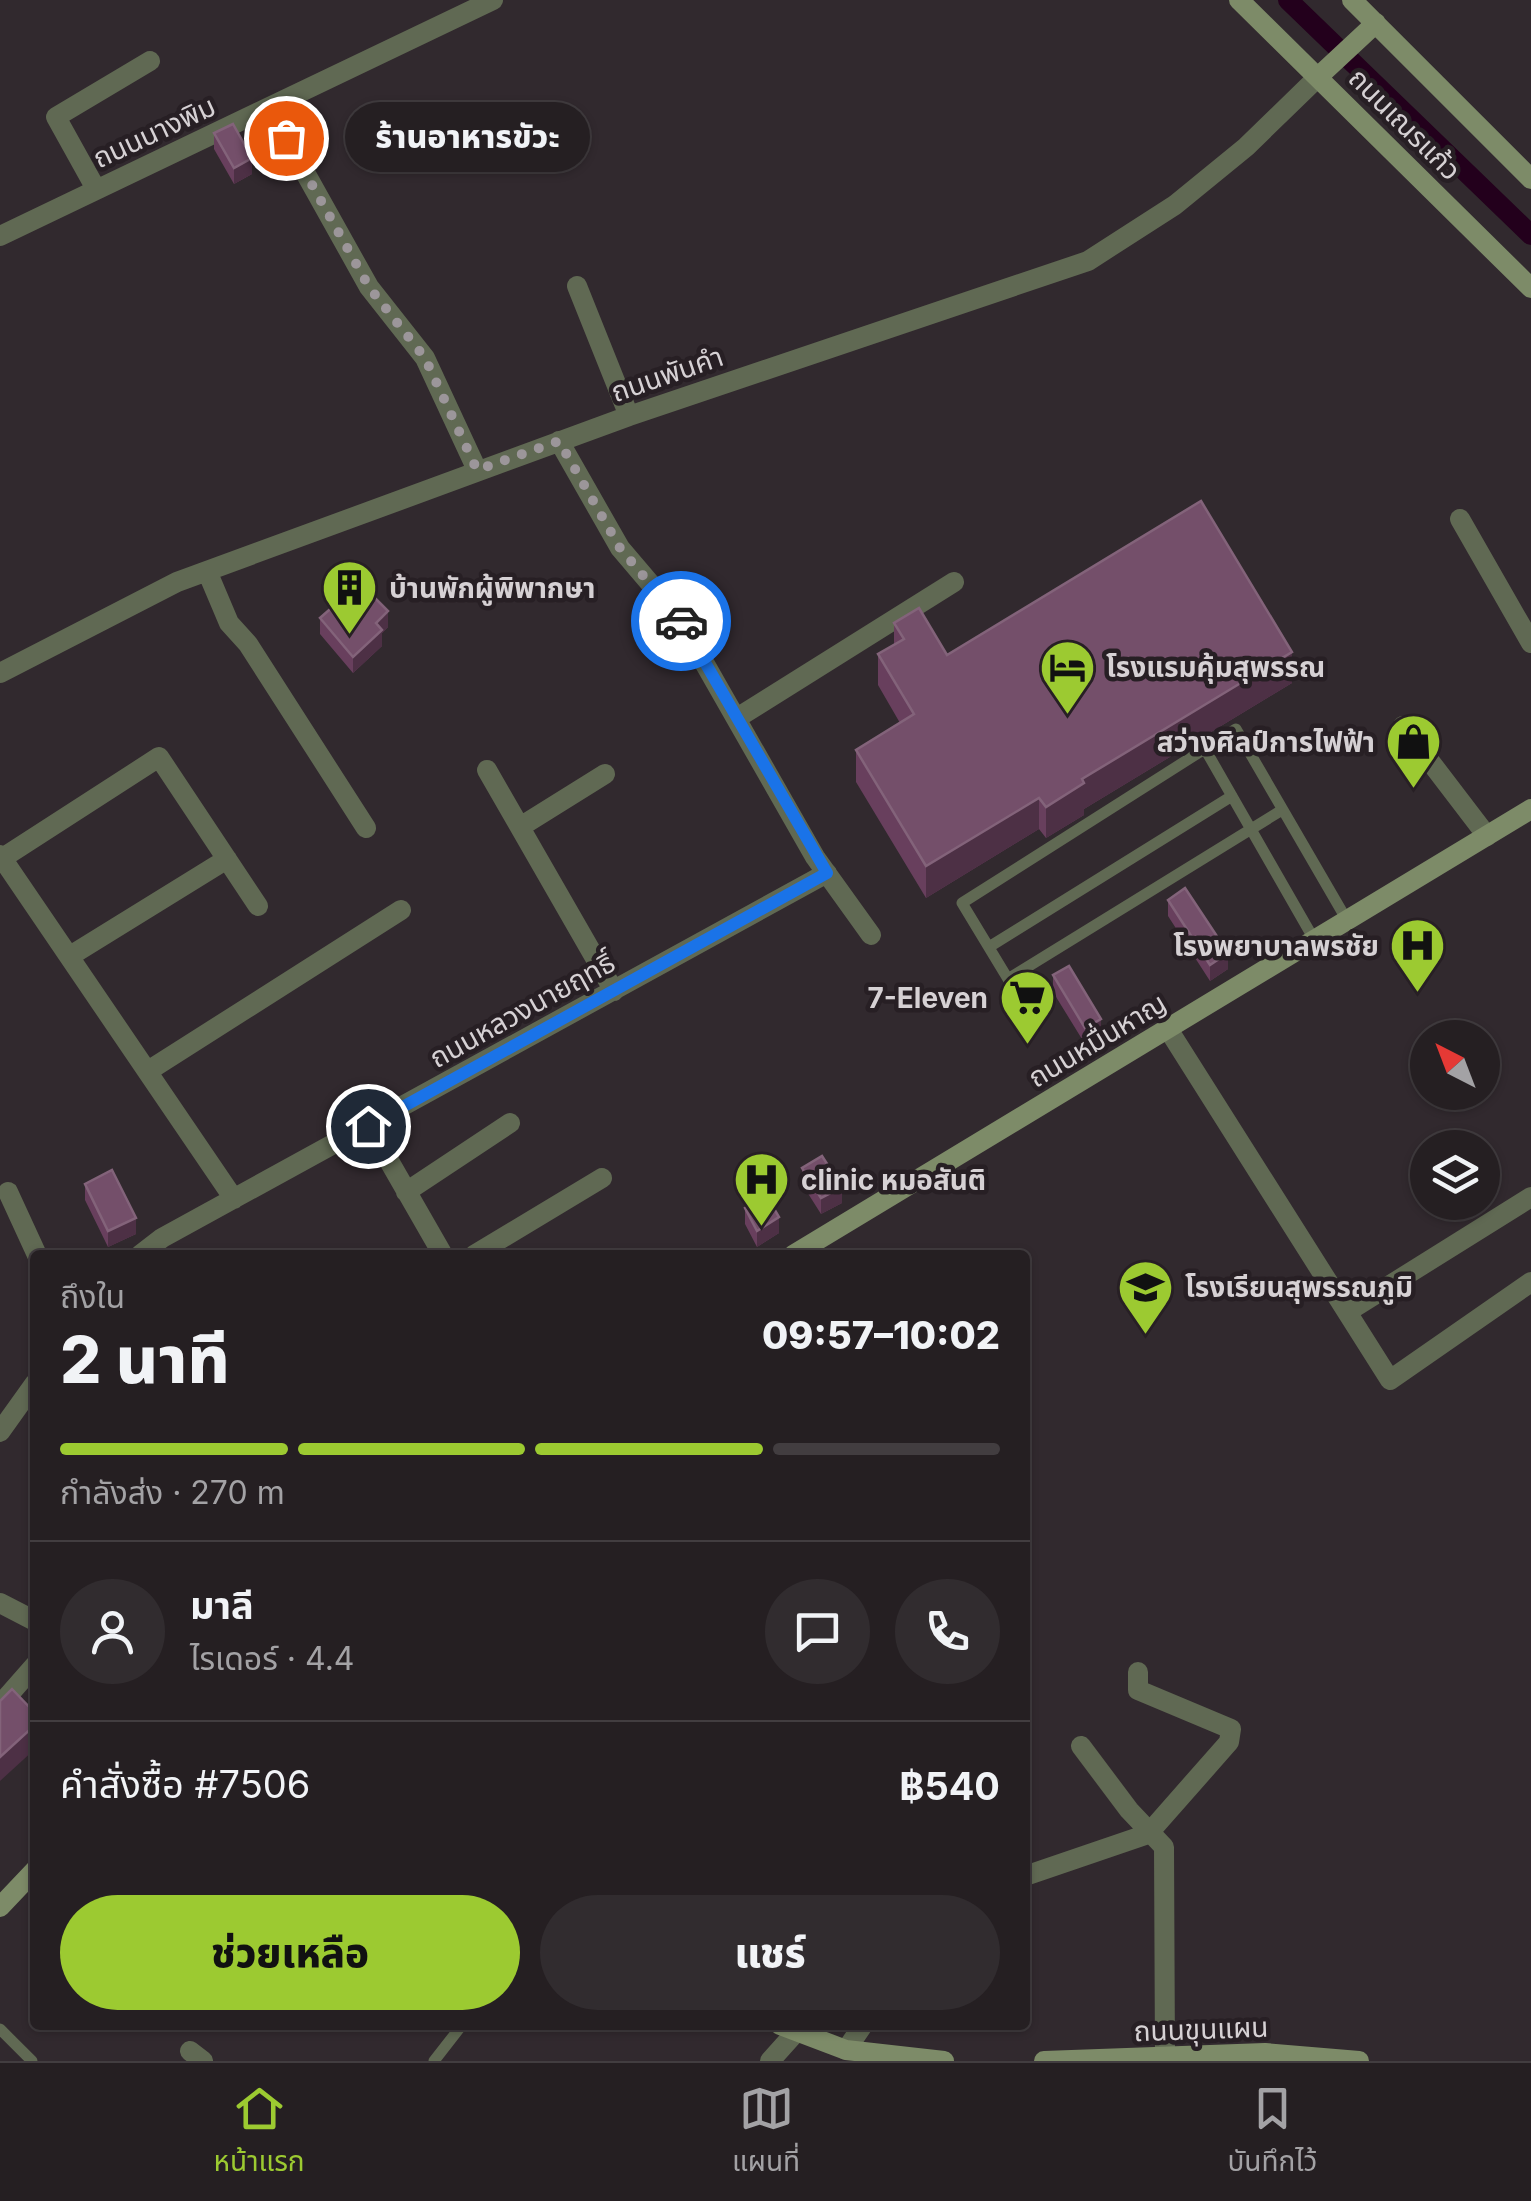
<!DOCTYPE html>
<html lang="th">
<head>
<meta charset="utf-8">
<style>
	body { margin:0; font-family:Inter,"Noto Sans Thai",sans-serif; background:#312c2f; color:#f1f3f6; height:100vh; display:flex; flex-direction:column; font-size:38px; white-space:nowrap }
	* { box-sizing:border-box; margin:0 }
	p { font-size:32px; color:#a3a2a5 }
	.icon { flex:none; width:55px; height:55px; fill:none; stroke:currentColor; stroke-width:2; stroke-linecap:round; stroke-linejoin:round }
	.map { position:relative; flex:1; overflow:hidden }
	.side { position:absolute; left:30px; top:1250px; width:1000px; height:780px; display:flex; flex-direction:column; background:#251f22; border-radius:10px; box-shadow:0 2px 8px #0004,0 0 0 2px #423d40 }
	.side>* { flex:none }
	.needle { width:65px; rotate:318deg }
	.controls { position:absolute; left:1410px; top:1020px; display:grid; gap:20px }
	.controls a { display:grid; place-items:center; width:90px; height:90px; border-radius:50%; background:#251f22; box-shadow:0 2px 8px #0004,0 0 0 2px #423d40; font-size:50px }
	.pin { position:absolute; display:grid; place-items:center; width:85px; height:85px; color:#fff; margin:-42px; border:5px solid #fff; border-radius:50%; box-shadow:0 2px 10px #0007 }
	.courier { position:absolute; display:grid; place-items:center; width:100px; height:100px; margin:-50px; border:8px solid #1a73e8; border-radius:50%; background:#fff; color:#222; box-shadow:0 2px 12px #0007 }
	.bubble { position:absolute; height:70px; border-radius:35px; background:#251f22; box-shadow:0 2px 8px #0004,0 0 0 2px #423d40; font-size:32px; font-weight:800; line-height:70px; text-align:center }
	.summary em { font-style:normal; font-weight:800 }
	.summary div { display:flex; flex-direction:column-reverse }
	.summary { display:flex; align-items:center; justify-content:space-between; height:170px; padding:0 30px }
	h1 { font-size:65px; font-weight:800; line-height:75px }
	.bar { display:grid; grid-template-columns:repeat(4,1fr); gap:15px 10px; align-content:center; height:120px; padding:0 30px }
	.bar i { height:12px; border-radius:8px; background:#423d40 }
	.bar .current { background:#9cca31 }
	.bar p { grid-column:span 4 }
	.line { display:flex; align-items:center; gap:25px; padding:0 30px; border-top:2px solid #423d40 }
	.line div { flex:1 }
	.round { display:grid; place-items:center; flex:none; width:105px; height:105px; border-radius:52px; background:#312c2f }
	.button { display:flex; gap:20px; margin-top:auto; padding:20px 30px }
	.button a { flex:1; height:115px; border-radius:60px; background:#9cca31; color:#111; font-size:40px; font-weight:800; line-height:115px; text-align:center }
	.button a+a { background:#312c2f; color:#f1f3f6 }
	.tab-bar { display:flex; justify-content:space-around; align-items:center; height:140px; border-top:2px solid #423d40; background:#251f22; font-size:28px; color:#a3a2a5 }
	.tab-bar a { display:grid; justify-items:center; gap:5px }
	.tab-bar .current { color:#9cca31 }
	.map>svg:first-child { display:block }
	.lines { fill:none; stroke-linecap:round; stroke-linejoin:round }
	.canal { stroke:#23001c; stroke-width:20 }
	.lane { stroke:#606953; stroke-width:11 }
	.street { stroke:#606953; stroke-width:20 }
	.secondary { stroke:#7d8b68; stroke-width:20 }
	.wall { fill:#683f5d }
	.shaded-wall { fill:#4d3045 }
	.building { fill:#744f6a; stroke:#83637a; stroke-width:2.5 }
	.done { stroke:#9c969a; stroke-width:10; stroke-dasharray:0 18 }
	.route { stroke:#1a73e8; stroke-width:12 }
	.labels { text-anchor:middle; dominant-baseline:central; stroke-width:9; stroke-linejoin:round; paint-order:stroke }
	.street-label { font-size:28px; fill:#d6d1d4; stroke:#271f24 }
	.poi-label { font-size:28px; font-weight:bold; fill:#d6d1d4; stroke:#271f24; text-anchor:start }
</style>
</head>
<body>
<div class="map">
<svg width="1531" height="2061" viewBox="0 0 1531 2061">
	<rect width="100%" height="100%" fill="#31292e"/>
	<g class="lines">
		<!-- canal -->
		<path class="canal" d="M 1288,0 L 1531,235"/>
		<!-- lane -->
		<path class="lane" d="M 1205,749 L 1315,941
			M 1282,810 L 1008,979 L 962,903 L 1236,729 L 1348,922
			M 989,947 L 1232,796
			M 0,2029 L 32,2061
			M 434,2061 L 462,2025"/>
		<!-- street -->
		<path class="street" d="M 269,108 L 369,287 L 425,358 L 477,470
			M 96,189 L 56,117 L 150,61
			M 0,236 L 493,0
			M 577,286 L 629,416
			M 559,441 L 620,548 L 677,615 L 815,857 L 871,935
			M 1460,519 L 1531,643
			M 207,571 L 229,623 L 248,644 L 366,828
			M 0,673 L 177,582 L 629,416 L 1088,261 L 1175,205 L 1246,147 L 1318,77
			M 737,718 L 954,582
			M 1403,726 L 1487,836
			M 487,770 L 614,991
			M 520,827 L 605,774
			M 0,855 L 234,1199
			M 4,857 L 159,757 L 258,906
			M 70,956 L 227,859
			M 1168,1029 L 1390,1380 L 1531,1282
			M 148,1071 L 401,910
			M 369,1126 L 443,1255
			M 8,1192 L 37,1255
			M 406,1192 L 510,1123
			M 140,1255 L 162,1238 L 827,873
			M 474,1255 L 602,1178
			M 1347,1312 L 1531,1197
			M 0,1432 L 35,1383
			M 0,1603 L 35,1621
			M 0,1705 L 35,1665
			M 1081,1746 L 1129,1810 L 1164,1847 L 1165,2059
			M 1025,1876 L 1148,1834 L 1229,1742 L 1231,1729 L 1138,1690 L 1138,1672
			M 846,2050 L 863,2025
			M 190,2051 L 203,2061
			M 770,2061 L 795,2033"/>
		<!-- secondary -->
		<path class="secondary" d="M 1239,0 L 1531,288
			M 1352,0 L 1531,179
			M 1318,77 L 1376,23
			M 793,1255 L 1531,809
			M 0,1907 L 35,1870
			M 780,2025 L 846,2050 L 944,2061
			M 1044,2061 L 1265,2053 L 1359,2061"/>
	</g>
	<!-- wall -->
	<path class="wall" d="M 214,133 L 252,174 L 234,184 L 214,149 Z
		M 320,618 L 388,627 L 382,633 L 382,646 L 353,673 L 320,634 Z
		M 894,623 L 947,655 L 1292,683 L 1084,809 L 1084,815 L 1046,838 L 1039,829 L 926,898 L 856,782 L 856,750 L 900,723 L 878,685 L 878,654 L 894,644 Z
		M 1168,900 L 1228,969 L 1210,981 L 1168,916 Z
		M 1053,975 L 1101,1035 L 1085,1044 L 1053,992 Z
		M 802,1168 L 842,1203 L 821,1214 L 802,1184 Z
		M 85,1184 L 136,1234 L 108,1247 L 85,1200 Z
		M 745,1208 L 779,1233 L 757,1247 L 745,1224 Z"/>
	<!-- shaded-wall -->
	<path class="shaded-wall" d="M 252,158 L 252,174 L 234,184 L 234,168 Z
		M 388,611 L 388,627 L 382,633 L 382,646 L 353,673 L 353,657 L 376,623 Z
		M 1292,652 L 1292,683 L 1084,809 L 1084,815 L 1046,838 L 1046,807 L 1082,779 Z
		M 1039,798 L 1039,829 L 926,898 L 926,866 Z
		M 1228,953 L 1228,969 L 1210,981 L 1210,965 Z
		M 1101,1019 L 1101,1035 L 1085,1044 L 1085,1028 Z
		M 842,1187 L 842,1203 L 821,1214 L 821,1198 Z
		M 779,1217 L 779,1233 L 757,1247 L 757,1231 Z
		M 136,1218 L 136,1234 L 108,1247 L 108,1231 Z
		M 35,1725 L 35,1749 L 0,1781 L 0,1757 Z"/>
	<!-- building -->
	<path class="building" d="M 233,124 L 252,158 L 234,168 L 214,133 Z
		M 1201,501 L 1292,652 L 1082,779 L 1084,783 L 1046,807 L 1039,798 L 926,866 L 856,750 L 914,714 L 878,654 L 904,639 L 894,623 L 919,608 L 947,655 Z
		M 360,583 L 388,611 L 376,623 L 382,630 L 353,657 L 320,618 Z
		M 1185,888 L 1228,953 L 1210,965 L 1168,900 Z
		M 1069,966 L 1101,1019 L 1085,1028 L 1053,975 Z
		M 822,1156 L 842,1187 L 821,1198 L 802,1168 Z
		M 112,1170 L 136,1218 L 108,1231 L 85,1184 Z
		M 766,1195 L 779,1217 L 757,1231 L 745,1208 Z
		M 12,1689 L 35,1713 L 35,1725 L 0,1757 L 0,1701 Z"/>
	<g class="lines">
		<!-- done -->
		<path class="done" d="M 286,138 L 369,287 L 425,358 L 477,470 L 559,441 L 620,548 L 681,621"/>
		<!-- route -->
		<path class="route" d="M 368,1126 L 827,873 L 681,621"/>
	</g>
	<!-- icons -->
	<defs>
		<symbol id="building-pin" viewBox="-11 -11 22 30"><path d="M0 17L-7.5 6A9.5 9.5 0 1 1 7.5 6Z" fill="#9cca31" stroke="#271f24"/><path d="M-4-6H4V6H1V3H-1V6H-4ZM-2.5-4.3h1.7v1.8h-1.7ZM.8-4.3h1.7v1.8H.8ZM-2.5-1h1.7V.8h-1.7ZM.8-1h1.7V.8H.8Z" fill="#111"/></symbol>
		<symbol id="hotel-pin" viewBox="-11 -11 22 30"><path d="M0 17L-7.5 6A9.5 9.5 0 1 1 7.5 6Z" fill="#9cca31" stroke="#271f24"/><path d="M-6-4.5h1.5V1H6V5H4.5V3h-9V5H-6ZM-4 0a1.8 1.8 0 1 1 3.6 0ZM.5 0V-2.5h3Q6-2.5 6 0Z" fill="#111"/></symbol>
		<symbol id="shop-pin" viewBox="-11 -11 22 30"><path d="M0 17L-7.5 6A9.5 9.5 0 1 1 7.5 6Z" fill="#9cca31" stroke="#271f24"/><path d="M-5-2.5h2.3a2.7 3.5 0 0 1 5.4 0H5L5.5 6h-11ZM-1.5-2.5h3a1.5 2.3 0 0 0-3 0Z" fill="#111"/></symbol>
		<symbol id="hospital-pin" viewBox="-11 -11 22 30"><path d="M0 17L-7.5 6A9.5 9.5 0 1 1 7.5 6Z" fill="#9cca31" stroke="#271f24"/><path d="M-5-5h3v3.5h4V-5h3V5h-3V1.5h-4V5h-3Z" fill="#111"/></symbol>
		<symbol id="supermarket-pin" viewBox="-11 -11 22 30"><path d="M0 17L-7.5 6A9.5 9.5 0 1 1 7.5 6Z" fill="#9cca31" stroke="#271f24"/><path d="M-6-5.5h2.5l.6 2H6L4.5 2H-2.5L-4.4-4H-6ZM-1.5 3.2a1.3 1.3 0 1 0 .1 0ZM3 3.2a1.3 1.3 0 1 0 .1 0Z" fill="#111"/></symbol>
		<symbol id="school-pin" viewBox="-11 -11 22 30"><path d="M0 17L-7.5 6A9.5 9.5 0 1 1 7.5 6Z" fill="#9cca31" stroke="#271f24"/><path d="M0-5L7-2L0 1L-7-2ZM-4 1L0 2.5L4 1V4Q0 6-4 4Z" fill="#111"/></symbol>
	</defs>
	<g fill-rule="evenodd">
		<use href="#building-pin" x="318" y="556" width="63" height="86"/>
		<use href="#hotel-pin" x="1036" y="636" width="63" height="86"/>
		<use href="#shop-pin" x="1382" y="710" width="63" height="86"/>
		<use href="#hospital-pin" x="1386" y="914" width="63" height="86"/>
		<use href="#supermarket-pin" x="996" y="966" width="63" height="86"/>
		<use href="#hospital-pin" x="730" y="1148" width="63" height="86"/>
		<use href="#school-pin" x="1114" y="1256" width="63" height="86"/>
	</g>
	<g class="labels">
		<!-- street labels -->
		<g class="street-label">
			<text transform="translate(1405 124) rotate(45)">ถนนเณรแก้ว</text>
			<text transform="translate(154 132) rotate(-25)">ถนนนางพิม</text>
			<text transform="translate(667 374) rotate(-19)">ถนนพันคำ</text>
			<text transform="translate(522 1010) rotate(-29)">ถนนหลวงนายฤทธิ์</text>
			<text transform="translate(1097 1040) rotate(-31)">ถนนหมื่นหาญ</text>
			<text transform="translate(1201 2029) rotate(-2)">ถนนขุนแผน</text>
		</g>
		<!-- poi labels -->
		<g class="poi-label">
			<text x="389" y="588">บ้านพักผู้พิพากษา</text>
			<text x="1106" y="667">โรงแรมคุ้มสุพรรณ</text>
			<text x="1375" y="742" text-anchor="end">สว่างศิลป์การไฟฟ้า</text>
			<text x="1379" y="946" text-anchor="end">โรงพยาบาลพรชัย</text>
			<text x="988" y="998" text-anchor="end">7-Eleven</text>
			<text x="801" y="1180">clinic หมอสันติ</text>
			<text x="1185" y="1287">โรงเรียนสุพรรณภูมิ</text>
		</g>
	</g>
</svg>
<div class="controls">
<a><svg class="needle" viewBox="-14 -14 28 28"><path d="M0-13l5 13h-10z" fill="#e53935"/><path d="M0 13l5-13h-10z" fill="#a3a2a5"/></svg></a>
<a><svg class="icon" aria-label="layers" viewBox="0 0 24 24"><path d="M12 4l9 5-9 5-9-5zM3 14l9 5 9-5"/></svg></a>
</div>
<div class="pin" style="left:286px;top:138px;background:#ea580c"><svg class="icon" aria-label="bag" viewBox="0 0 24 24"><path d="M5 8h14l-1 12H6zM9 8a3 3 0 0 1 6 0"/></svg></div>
<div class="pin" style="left:368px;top:1126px;background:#1f2937"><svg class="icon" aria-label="home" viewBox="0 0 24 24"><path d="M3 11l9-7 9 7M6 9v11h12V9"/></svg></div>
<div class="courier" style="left:681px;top:621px"><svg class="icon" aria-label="car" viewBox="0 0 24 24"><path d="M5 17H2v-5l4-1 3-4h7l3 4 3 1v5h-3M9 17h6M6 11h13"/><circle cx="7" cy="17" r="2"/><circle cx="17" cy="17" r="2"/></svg></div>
<div class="bubble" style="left:345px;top:102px;width:245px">ร้านอาหารขัวะ</div>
<section class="side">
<div class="summary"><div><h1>2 นาที</h1><p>ถึงใน</p></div><em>09:57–10:02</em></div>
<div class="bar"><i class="current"></i><i class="current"></i><i class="current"></i><i></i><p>กำลังส่ง · 270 m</p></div>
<div class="line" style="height:180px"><a class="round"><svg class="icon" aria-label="person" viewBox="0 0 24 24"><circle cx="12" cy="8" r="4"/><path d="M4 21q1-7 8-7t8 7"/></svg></a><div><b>มาลี</b><p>ไรเดอร์ · 4.4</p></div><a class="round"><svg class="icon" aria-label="chat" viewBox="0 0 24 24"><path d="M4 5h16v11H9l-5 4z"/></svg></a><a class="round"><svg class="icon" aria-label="phone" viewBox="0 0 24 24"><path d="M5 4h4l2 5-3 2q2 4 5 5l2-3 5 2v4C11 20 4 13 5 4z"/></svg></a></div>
<div class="line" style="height:130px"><div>คำสั่งซื้อ #7506</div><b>฿540</b></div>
<div class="button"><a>ช่วยเหลือ</a><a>แชร์</a></div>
</section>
</div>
<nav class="tab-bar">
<a class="current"><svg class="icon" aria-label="home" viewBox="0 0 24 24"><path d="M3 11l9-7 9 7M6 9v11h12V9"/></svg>หน้าแรก</a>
<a><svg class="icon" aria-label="map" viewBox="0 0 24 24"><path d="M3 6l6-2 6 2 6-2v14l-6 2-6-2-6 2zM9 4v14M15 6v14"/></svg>แผนที่</a>
<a><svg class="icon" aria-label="saved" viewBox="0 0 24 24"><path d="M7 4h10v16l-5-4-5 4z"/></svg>บันทึกไว้</a>
</nav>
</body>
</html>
